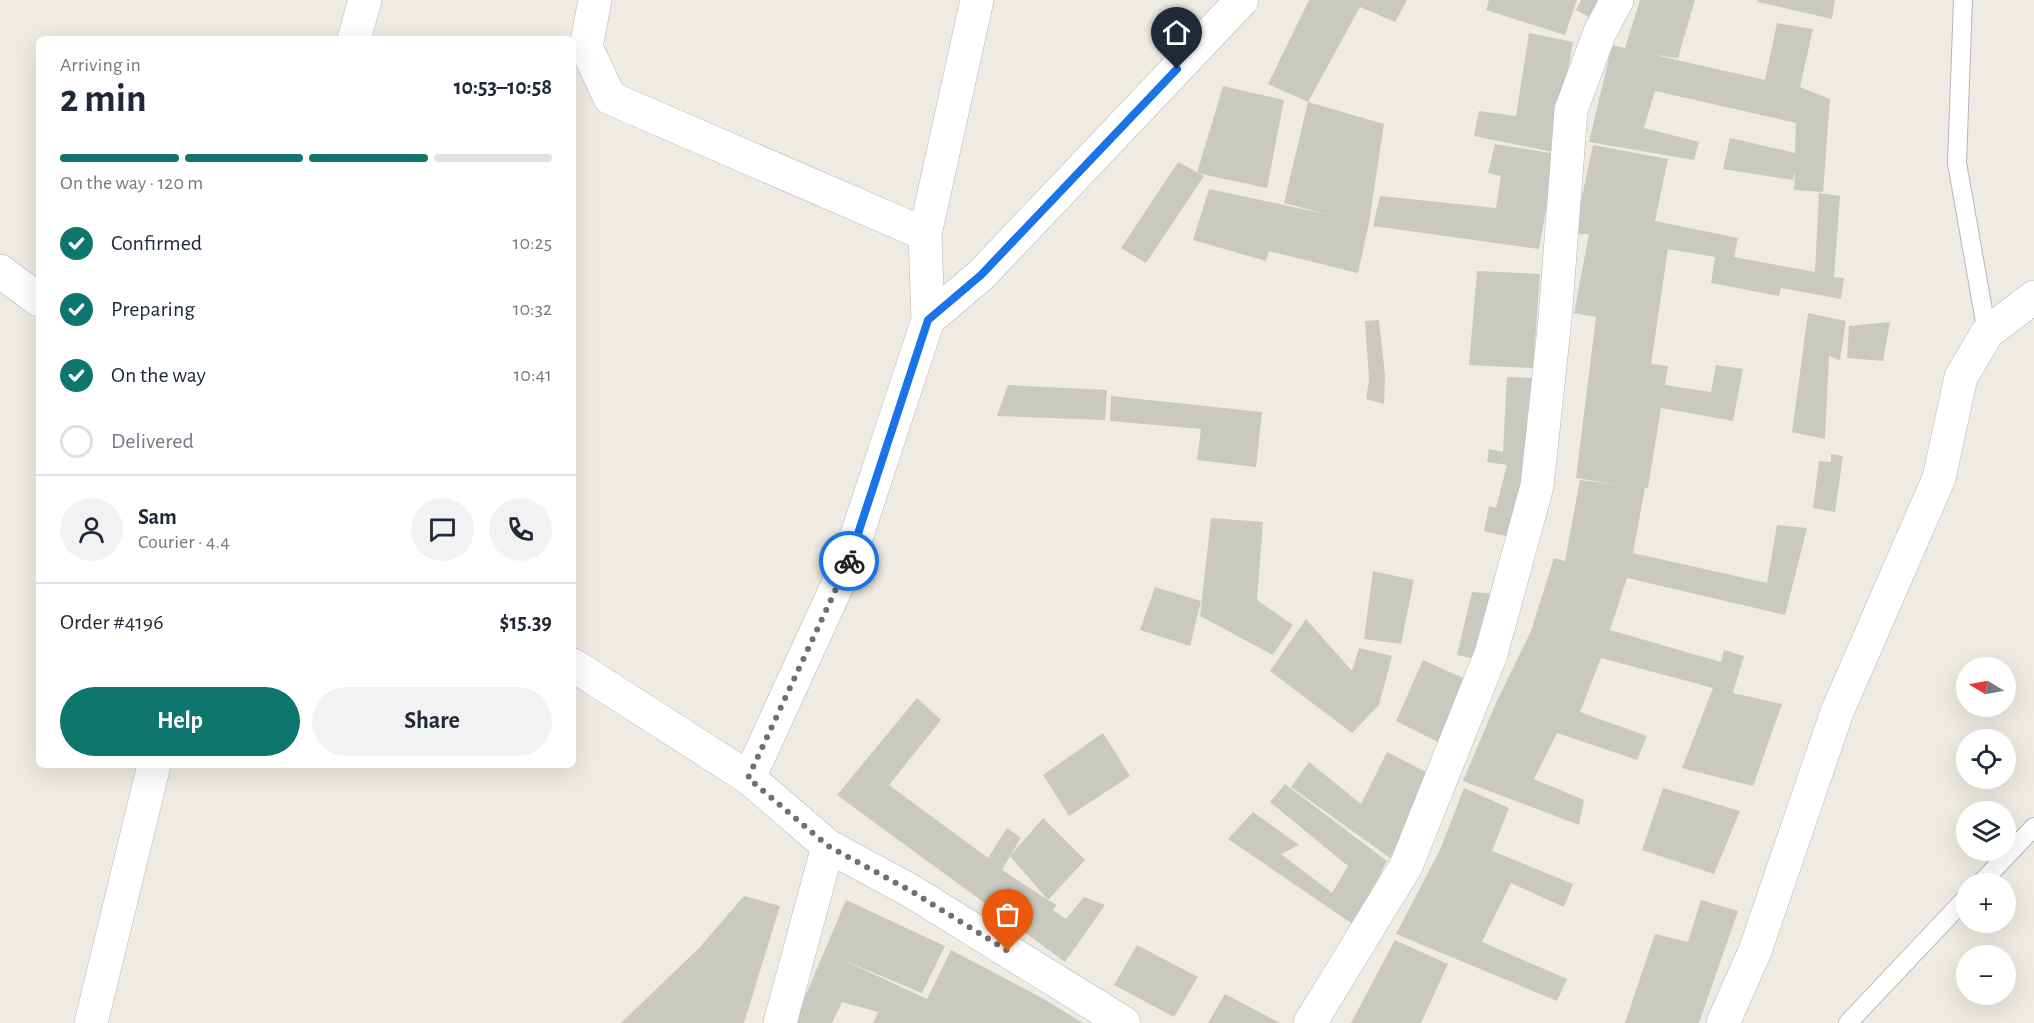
<!DOCTYPE html>
<html lang="en">
<head>
<meta charset="utf-8">
<style>
	body { margin:0; font-family:"Alegreya Sans",sans-serif; background:#f2f2f3; color:#1f2937; height:100vh; display:flex; flex-direction:column; font-size:22px; white-space:nowrap }
	* { box-sizing:border-box; margin:0 }
	p { font-size:20px; color:#747a83 }
	.icon { flex:none; width:33px; height:33px; fill:none; stroke:currentColor; stroke-width:2; stroke-linecap:round; stroke-linejoin:round }
	.map { position:relative; flex:1; overflow:hidden }
	.side { position:absolute; left:36px; top:36px; width:540px; height:732px; display:flex; flex-direction:column; background:#fff; border-radius:9px; box-shadow:0 6px 24px #0002 }
	.side>* { flex:none }
	.needle { width:39px; rotate:280deg }
	.tools { position:absolute; left:1956px; top:657px; display:grid; gap:12px }
	.tools a { display:grid; place-items:center; width:60px; height:60px; border-radius:50%; background:#fff; box-shadow:0 6px 24px #0002; font-size:30px }
	.pin { position:absolute; display:grid; place-items:center; width:51px; height:51px; color:#fff; margin:-62px -26px; border-radius:50% 50% 50% 0; rotate:-45deg; box-shadow:0 0 6px #0007 }
	.pin .icon { rotate:45deg }
	.courier { position:absolute; display:grid; place-items:center; width:60px; height:60px; margin:-30px; border:4px solid #1a73e8; border-radius:50%; background:#fff; color:#222; box-shadow:0 2px 8px #0007 }
	.overview em { font-style:normal; font-weight:700 }
	.overview div { display:flex; flex-direction:column-reverse }
	.overview { display:flex; align-items:center; justify-content:space-between; height:102px; padding:0 24px }
	h1 { font-size:39px; font-weight:700; line-height:45px }
	.bar { display:grid; grid-template-columns:repeat(4,1fr); gap:9px 6px; align-content:center; height:72px; padding:0 24px }
	.bar i { height:8px; border-radius:4px; background:#e0e1e3 }
	.bar .selected { background:#0f766e }
	.bar p { grid-column:span 4 }
	.line { display:flex; align-items:center; gap:15px; padding:0 24px; border-top:2px solid #e0e1e3 }
	.line div { flex:1 }
	.round { display:grid; place-items:center; flex:none; width:63px; height:63px; border-radius:32px; background:#f2f2f3 }
	ol { padding:0 24px; list-style:none }
	li { display:flex; align-items:center; gap:18px; height:66px }
	li p { margin-inline-start:auto }
	li .icon { padding:6px; border-radius:50%; background:#0f766e; color:#fff; stroke-width:4 }
	li:last-child { color:#747a83 }
	li i { width:33px; height:33px; border:3px solid #e0e1e3; border-radius:50% }
	.cta { display:flex; gap:12px; margin-top:auto; padding:12px 24px }
	.cta a { flex:1; height:69px; border-radius:36px; background:#0f766e; color:#fff; font-size:24px; font-weight:700; line-height:69px; text-align:center }
	.cta a+a { background:#f2f2f3; color:#1f2937 }
	.map>svg:first-child { display:block }
	.building { fill:#cac9c0; fill-rule:evenodd }
	.lines { fill:none; stroke-linecap:round; stroke-linejoin:round }
	.lane-casing { stroke:#b6b5c0; stroke-width:20 }
	.street-casing { stroke:#b6b5c0; stroke-width:34 }
	.secondary-casing { stroke:#b6b5c0; stroke-width:34 }
	.lane { stroke:#fff; stroke-width:18 }
	.street { stroke:#fff; stroke-width:33 }
	.secondary { stroke:#fff; stroke-width:33 }
	.done { stroke:#71706d; stroke-width:6; stroke-dasharray:0 10.8 }
	.route { stroke:#1a73e8; stroke-width:8 }
</style>
</head>
<body>
<div class="map">
<svg width="2034" height="1023" viewBox="0 0 2034 1023">
	<rect width="100%" height="100%" fill="#eeebe2"/>
	<!-- building -->
	<path class="building" d="M 1309,0 L 1407,0 L 1395,22 L 1360,7 L 1308,102 L 1268,84 Z
		M 1489,0 L 1577,0 L 1565,35 L 1486,10 Z
		M 1581,0 L 1609,0 L 1598,22 L 1576,10 Z
		M 1640,0 L 1695,0 L 1678,58 L 1655,55 L 1765,80 L 1777,23 L 1813,29 L 1800,87 L 1830,99 L 1823,192 L 1794,190 L 1795,170 L 1793,180 L 1723,169 L 1730,138 L 1795,153 L 1796,123 L 1655,91 L 1644,128 L 1699,142 L 1694,160 L 1589,142 L 1612,45 L 1625,48 Z
		M 1758,0 L 1835,0 L 1832,19 L 1758,2 Z
		M 1529,33 L 1573,42 L 1553,152 L 1474,136 L 1479,111 L 1516,116 Z
		M 1223,86 L 1284,100 L 1267,188 L 1197,173 Z
		M 1308,102 L 1384,124 L 1369,223 L 1358,273 L 1269,251 L 1266,261 L 1193,240 L 1209,189 L 1330,215 L 1284,203 Z
		M 1495,144 L 1556,154 L 1539,249 L 1373,226 L 1380,196 L 1496,208 L 1501,176 L 1488,173 Z
		M 1593,145 L 1668,159 L 1655,221 L 1738,238 L 1734,257 L 1815,272 L 1819,193 L 1840,196 L 1834,277 L 1844,278 L 1841,299 L 1781,288 L 1779,296 L 1711,283 L 1715,257 L 1668,249 L 1651,364 L 1668,366 L 1665,385 L 1711,392 L 1716,365 L 1743,369 L 1733,421 L 1661,408 L 1648,488 L 1645,488 L 1633,553 L 1767,583 L 1777,525 L 1807,528 L 1785,615 L 1627,578 L 1610,630 L 1721,662 L 1724,650 L 1744,656 L 1733,693 L 1782,704 L 1753,786 L 1682,768 L 1713,688 L 1601,658 L 1580,712 L 1647,736 L 1637,760 L 1557,733 L 1534,779 L 1584,800 L 1579,825 L 1463,781 L 1496,703 L 1531,631 L 1554,558 L 1565,561 L 1580,480 L 1620,485 L 1576,478 L 1596,317 L 1574,313 L 1589,234 L 1574,234 Z
		M 1178,162 L 1204,176 L 1146,263 L 1121,248 Z
		M 1477,271 L 1540,274 L 1533,368 L 1469,365 Z
		M 1808,313 L 1846,321 L 1840,360 L 1829,356 L 1825,439 L 1792,432 Z
		M 1379,320 L 1385,375 L 1384,404 L 1366,399 L 1369,380 L 1365,321 Z
		M 1890,322 L 1883,361 L 1847,358 L 1849,326 Z
		M 1507,377 L 1535,378 L 1529,458 L 1510,537 L 1484,531 L 1489,506 L 1496,508 L 1507,465 L 1487,462 L 1489,449 L 1503,452 Z
		M 1008,385 L 1107,390 L 1105,420 L 997,416 Z
		M 1111,396 L 1262,412 L 1256,467 L 1197,460 L 1201,429 L 1110,421 Z
		M 1831,454 L 1843,456 L 1835,512 L 1813,508 L 1819,461 L 1831,462 Z
		M 1211,518 L 1263,522 L 1257,600 L 1293,625 L 1273,655 L 1200,616 Z
		M 1373,571 L 1414,580 L 1401,644 L 1364,639 Z
		M 1155,587 L 1201,601 L 1190,646 L 1140,630 Z
		M 1472,592 L 1496,594 L 1480,660 L 1457,655 Z
		M 1306,619 L 1352,671 L 1359,648 L 1392,656 L 1379,705 L 1352,733 L 1270,671 Z
		M 1423,660 L 1472,682 L 1444,745 L 1396,721 Z
		M 917,698 L 941,720 L 889,785 L 988,858 L 1007,828 L 1021,838 L 1010,856 L 1043,818 L 1085,860 L 1048,900 L 1057,905 L 1053,910 L 1066,919 L 1084,897 L 1105,905 L 1065,962 L 837,795 ZM 1010,856 L 1048,900 L 1002,870 Z
		M 1103,733 L 1130,776 L 1069,816 L 1043,775 Z
		M 1387,752 L 1432,775 L 1390,858 L 1291,787 L 1309,762 L 1361,804 Z
		M 1285,784 L 1387,861 L 1354,925 L 1228,839 L 1253,812 L 1299,845 L 1281,854 L 1332,893 L 1348,866 L 1270,802 Z
		M 1464,788 L 1509,808 L 1492,851 L 1573,884 L 1564,907 L 1511,883 L 1482,942 L 1567,979 L 1557,1001 L 1396,934 L 1440,850 Z
		M 1663,788 L 1740,811 L 1714,874 L 1642,850 Z
		M 744,896 L 780,906 L 744,1023 L 621,1023 L 699,948 Z
		M 846,900 L 945,946 L 922,993 L 843,960 L 927,999 L 951,950 L 1042,998 L 1083,1023 L 873,1023 L 878,1012 L 842,1002 L 832,1023 L 794,1023 Z
		M 1701,900 L 1738,911 L 1699,1023 L 1625,1023 L 1655,934 L 1688,942 Z
		M 1395,940 L 1448,964 L 1421,1023 L 1351,1023 Z
		M 1137,945 L 1198,977 L 1174,1017 L 1114,985 Z
		M 1225,994 L 1280,1023 L 1208,1023 Z"/>
	<g class="lines">
		<defs>
			<path id="lane" d="M 1963,0 L 1957,163 L 1987,333
				M 1980,884 L 2034,827
				M 1848,1023 L 1966,898"/>
			<path id="street" d="M 595,0 L 586,47 L 610,98 L 925,234
				M 354,39 L 365,0
				M 928,320 L 925,234 L 977,0
				M 749,778 L 848,562 L 928,320 L 981,275 L 1242,0
				M 91,1023 L 154,765
				M 780,1023 L 828,846
				M 1310,1023 L 1406,866 L 1491,654 L 1537,486 L 1555,319 L 1571,110 L 1600,32 L 1617,0
				M 1723,1023 L 1755,951 L 1837,712 L 1939,478 L 1961,377 L 1987,333 L 2034,297"/>
			<path id="secondary" d="M 0,271 L 39,300
				M 573,665 L 749,778 L 828,846 L 911,891 L 1124,1023"/>
		</defs>
		<!-- lane casing -->
		<use href="#lane" class="lane-casing"/>
		<!-- street casing -->
		<use href="#street" class="street-casing"/>
		<!-- secondary casing -->
		<use href="#secondary" class="secondary-casing"/>
		<!-- lane -->
		<use href="#lane" class="lane"/>
		<!-- street -->
		<use href="#street" class="street"/>
		<!-- secondary -->
		<use href="#secondary" class="secondary"/>
	</g>
	<g class="lines">
		<!-- done -->
		<path class="done" d="M 849,561 L 748,778 L 828,846 L 911,891 L 1008,951"/>
		<!-- route -->
		<path class="route" d="M 849,561 L 928,320 L 981,275 L 1177,69"/>
	</g>
</svg>
<div class="tools">
<a><svg class="needle" viewBox="-14 -14 28 28"><path d="M0-13l5 13h-10z" fill="#e53935"/><path d="M0 13l5-13h-10z" fill="#747a83"/></svg></a>
<a><svg class="icon" aria-label="locate" viewBox="0 0 24 24"><circle cx="12" cy="12" r="6"/><path d="M12 2v4M12 18v4M2 12h4M18 12h4"/></svg></a>
<a><svg class="icon" aria-label="layers" viewBox="0 0 24 24"><path d="M12 4l9 5-9 5-9-5zM3 14l9 5 9-5"/></svg></a>
<a>+</a>
<a>−</a>
</div>
<div class="pin" style="left:1008px;top:951px;background:#ea580c"><svg class="icon" aria-label="bag" viewBox="0 0 24 24"><path d="M5 8h14l-1 12H6zM9 8a3 3 0 0 1 6 0"/></svg></div>
<div class="pin" style="left:1177px;top:69px;background:#1f2937"><svg class="icon" aria-label="home" viewBox="0 0 24 24"><path d="M3 11l9-7 9 7M6 9v11h12V9"/></svg></div>
<div class="courier" style="left:849px;top:561px"><svg class="icon" aria-label="bike" viewBox="0 0 24 24"><circle cx="6" cy="16" r="4"/><circle cx="18" cy="16" r="4"/><path d="M6 16l4-8h5l3 8M10 8l3 8H6M13 5h3"/></svg></div>
<section class="side">
<div class="overview"><div><h1>2 min</h1><p>Arriving in</p></div><em>10:53–10:58</em></div>
<div class="bar"><i class="selected"></i><i class="selected"></i><i class="selected"></i><i></i><p>On the way · 120 m</p></div>
<ol>
<li><svg class="icon" aria-label="check" viewBox="0 0 24 24"><path d="M5 12l5 5 9-10"/></svg>Confirmed<p>10:25</p></li>
<li><svg class="icon" aria-label="check" viewBox="0 0 24 24"><path d="M5 12l5 5 9-10"/></svg>Preparing<p>10:32</p></li>
<li><svg class="icon" aria-label="check" viewBox="0 0 24 24"><path d="M5 12l5 5 9-10"/></svg>On the way<p>10:41</p></li>
<li><i></i>Delivered</li>
</ol>
<div class="line" style="height:108px"><a class="round"><svg class="icon" aria-label="person" viewBox="0 0 24 24"><circle cx="12" cy="8" r="4"/><path d="M4 21q1-7 8-7t8 7"/></svg></a><div><b>Sam</b><p>Courier · 4.4</p></div><a class="round"><svg class="icon" aria-label="chat" viewBox="0 0 24 24"><path d="M4 5h16v11H9l-5 4z"/></svg></a><a class="round"><svg class="icon" aria-label="phone" viewBox="0 0 24 24"><path d="M5 4h4l2 5-3 2q2 4 5 5l2-3 5 2v4C11 20 4 13 5 4z"/></svg></a></div>
<div class="line" style="height:78px"><div>Order #4196</div><b>$15.39</b></div>
<div class="cta"><a>Help</a><a>Share</a></div>
</section>
</div>
</body>
</html>
